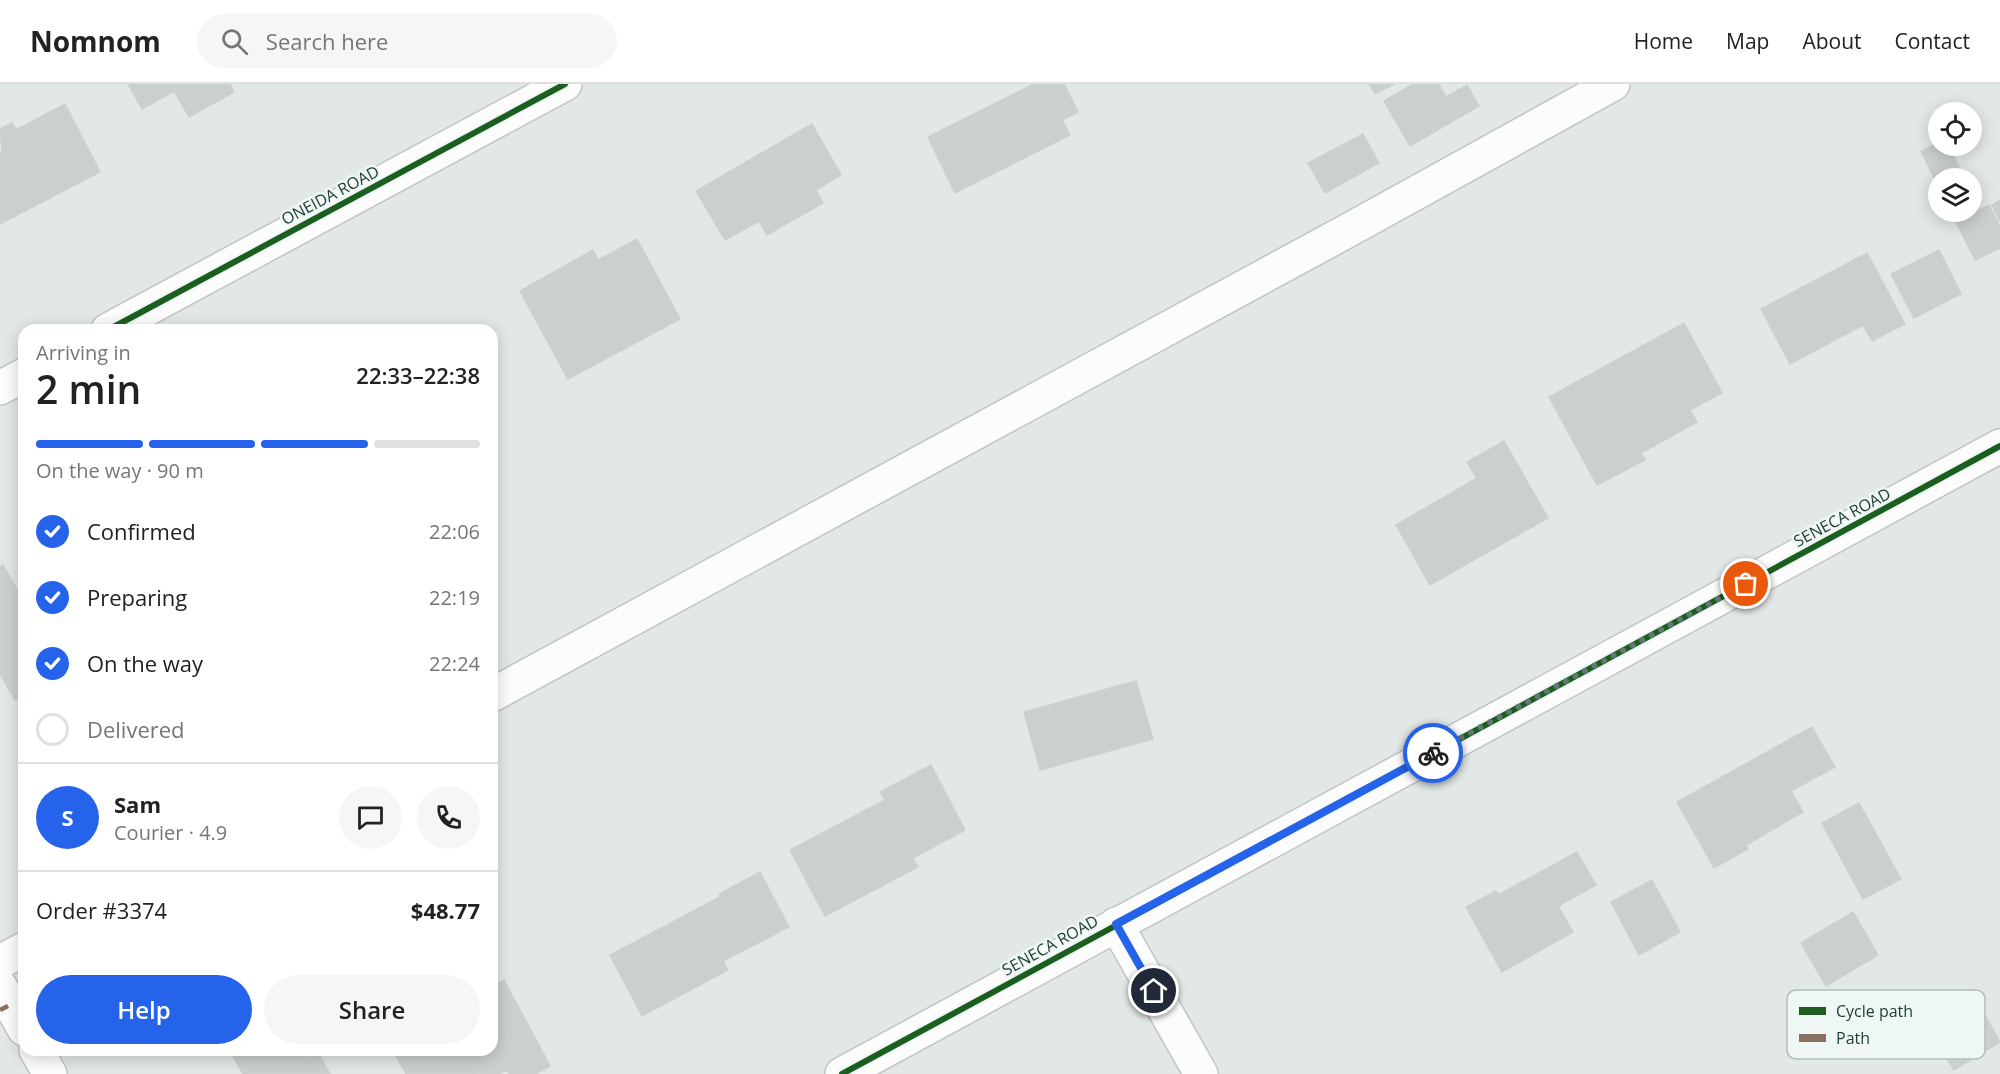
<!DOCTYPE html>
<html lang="en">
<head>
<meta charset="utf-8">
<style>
	body { margin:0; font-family:"Open Sans",sans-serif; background:#f6f6f6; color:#222; height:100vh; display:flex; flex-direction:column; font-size:22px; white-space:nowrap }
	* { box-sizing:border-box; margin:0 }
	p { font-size:20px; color:#767676 }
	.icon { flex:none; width:33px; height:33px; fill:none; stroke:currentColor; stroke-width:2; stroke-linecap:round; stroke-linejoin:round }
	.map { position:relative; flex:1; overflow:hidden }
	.drawer { position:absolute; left:18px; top:240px; width:480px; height:732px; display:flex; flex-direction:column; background:#fff; border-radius:18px; box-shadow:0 3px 15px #0003 }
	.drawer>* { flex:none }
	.controls { position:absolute; left:1928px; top:18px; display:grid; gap:12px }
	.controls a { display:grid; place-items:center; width:54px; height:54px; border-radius:50%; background:#fff; box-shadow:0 3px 15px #0003; font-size:30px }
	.pin { position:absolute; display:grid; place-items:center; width:51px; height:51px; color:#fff; margin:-26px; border:3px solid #fff; border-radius:50%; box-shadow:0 2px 6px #0007 }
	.courier { position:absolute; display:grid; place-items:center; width:60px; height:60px; margin:-30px; border:4px solid #2563eb; border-radius:50%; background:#fff; color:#222; box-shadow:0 2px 8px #0007 }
	.head em { font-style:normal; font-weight:600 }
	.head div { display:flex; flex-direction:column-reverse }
	.head { display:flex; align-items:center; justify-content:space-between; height:102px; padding:0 18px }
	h1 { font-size:39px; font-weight:600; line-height:45px }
	.bar { display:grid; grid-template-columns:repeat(4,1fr); gap:9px 6px; align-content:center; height:72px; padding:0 18px }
	.bar i { height:8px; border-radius:4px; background:#e0e0e0 }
	.bar .active { background:#2563eb }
	.bar p { grid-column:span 4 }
	.line { display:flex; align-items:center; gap:15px; padding:0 18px; border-top:2px solid #e0e0e0 }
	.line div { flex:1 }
	.round { display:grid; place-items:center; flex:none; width:63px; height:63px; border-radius:32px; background:#f6f6f6 }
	ol { padding:0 18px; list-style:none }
	li { display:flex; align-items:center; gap:18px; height:66px }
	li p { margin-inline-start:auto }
	li .icon { padding:6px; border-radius:50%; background:#2563eb; color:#fff; stroke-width:4 }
	li:last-child { color:#767676 }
	li i { width:33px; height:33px; border:3px solid #e0e0e0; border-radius:50% }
	.cta { display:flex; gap:12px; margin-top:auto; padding:12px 18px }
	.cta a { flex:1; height:69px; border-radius:36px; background:#2563eb; color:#fff; font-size:24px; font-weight:600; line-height:69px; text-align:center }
	.cta a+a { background:#f6f6f6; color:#222 }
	header { display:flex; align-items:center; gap:36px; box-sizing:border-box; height:84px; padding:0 30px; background:#fff; border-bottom:2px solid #e0e0e0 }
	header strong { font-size:28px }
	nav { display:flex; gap:33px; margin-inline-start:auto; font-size:21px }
	.search { width:420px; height:54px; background:#f6f6f6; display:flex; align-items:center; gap:15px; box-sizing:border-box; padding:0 21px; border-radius:33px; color:#767676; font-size:22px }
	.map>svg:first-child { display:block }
	.building { fill:#cad0cf; stroke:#cad1cf; stroke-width:1.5 }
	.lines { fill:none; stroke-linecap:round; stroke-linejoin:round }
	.minor-casing { stroke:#bfc5c3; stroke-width:36 }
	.minor { stroke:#fbfcfb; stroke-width:33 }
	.quiet { stroke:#8d6e63; stroke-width:4.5; stroke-dasharray:9 4.5; stroke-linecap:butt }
	.cycleway-casing { stroke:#eff7f4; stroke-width:10 }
	.cycleway { stroke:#1b5e20; stroke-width:6 }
	.done { stroke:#637874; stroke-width:6; stroke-dasharray:0 10.8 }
	.route { stroke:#2563eb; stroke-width:8 }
	.labels { text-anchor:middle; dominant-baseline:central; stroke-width:5; stroke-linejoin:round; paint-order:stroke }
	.street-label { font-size:16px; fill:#1f3b36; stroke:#eff7f4 }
	.key { fill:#eff7f4; stroke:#b1bfbb; stroke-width:1.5 }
	.key-label { font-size:16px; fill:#1f3b36 }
</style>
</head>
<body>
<header>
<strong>Nomnom</strong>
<div class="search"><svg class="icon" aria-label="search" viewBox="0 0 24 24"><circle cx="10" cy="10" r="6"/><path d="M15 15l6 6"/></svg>Search here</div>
<nav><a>Home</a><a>Map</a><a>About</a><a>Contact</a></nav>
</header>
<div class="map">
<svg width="2000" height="990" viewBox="0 0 2000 990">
	<rect width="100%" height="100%" fill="#e2e8e6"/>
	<!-- building -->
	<path class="building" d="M 128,0 L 230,0 L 234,8 L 189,33 L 174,7 L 142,25 Z
		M 1034,0 L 1064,0 L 1078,28 L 1062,36 L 1070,51 L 955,109 L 928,53 Z
		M 1369,0 L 1394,0 L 1375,10 Z
		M 1413,0 L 1439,0 L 1446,13 L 1467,1 L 1479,22 L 1410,62 L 1384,17 Z
		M 65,20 L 100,88 L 0,140 L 0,70 L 2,68 L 0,45 L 12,39 L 16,46 Z
		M 812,40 L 841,91 L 816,106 L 823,119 L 767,151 L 759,137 L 725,156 L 696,107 Z
		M 1363,50 L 1379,79 L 1325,109 L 1308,79 Z
		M 1938,59 L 1938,62 L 1948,62 L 1965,94 L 1938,94 L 1938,102 L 1921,67 Z
		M 2000,116 L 2000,137 L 1992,121 Z
		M 1989,121 L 2000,142 L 2000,164 L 1975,176 L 1956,138 Z
		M 637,155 L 680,235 L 568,295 L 520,207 L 593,166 L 598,176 Z
		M 1939,166 L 1961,210 L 1914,234 L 1891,190 Z
		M 1867,169 L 1905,240 L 1872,257 L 1863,241 L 1790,280 L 1761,225 Z
		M 1684,239 L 1722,309 L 1690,326 L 1697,338 L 1641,369 L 1645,376 L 1597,401 L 1549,313 Z
		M 1504,357 L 1548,434 L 1430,501 L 1396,441 L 1477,394 L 1467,378 Z
		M 3,481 L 22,514 L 24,513 L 24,611 L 15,616 L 0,590 L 0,483 Z
		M 1136,597 L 1153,655 L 1040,686 L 1024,628 Z
		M 1812,643 L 1835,683 L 1791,707 L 1803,728 L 1746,761 L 1748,765 L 1714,784 L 1677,718 Z
		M 931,681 L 965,746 L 913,774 L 918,783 L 825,832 L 790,766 L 885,716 L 880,708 Z
		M 1859,719 L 1901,795 L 1863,815 L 1822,739 Z
		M 1577,768 L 1596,801 L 1558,822 L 1573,848 L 1502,888 L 1466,823 L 1496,807 L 1498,811 Z
		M 760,788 L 789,843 L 723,877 L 728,886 L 642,932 L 610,871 L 720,813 L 719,810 Z
		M 1652,796 L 1680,848 L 1639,871 L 1611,818 Z
		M 1853,828 L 1878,871 L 1826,902 L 1801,859 Z
		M 504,896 L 550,982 L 536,990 L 509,990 L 507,986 L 499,990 L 406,990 L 393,966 L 492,966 L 492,903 Z
		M 1971,906 L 2000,958 L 1954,986 L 1923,935 Z
		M 301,966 L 306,974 L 317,967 L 330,990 L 243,990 L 230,967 Z"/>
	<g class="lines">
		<defs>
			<path id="minor" d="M 108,246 L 565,0
				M 0,304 L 24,291
				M 492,611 L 1347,147 L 1613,0
				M 1116,840 L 1201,990
				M 0,878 L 24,865
				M 0,902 L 24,945
				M 36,966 L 50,990
				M 842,990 L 2000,362"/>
		</defs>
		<!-- minor casing -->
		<use href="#minor" class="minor-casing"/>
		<!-- minor -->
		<use href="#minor" class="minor"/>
		<!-- quiet -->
		<path class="quiet" d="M 0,926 L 10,921"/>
		<defs>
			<path id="cycleway" d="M 108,246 L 565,0
				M 842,990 L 2000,362"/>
		</defs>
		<!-- cycleway casing -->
		<use href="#cycleway" class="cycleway-casing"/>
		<!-- cycleway -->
		<use href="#cycleway" class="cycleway"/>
	</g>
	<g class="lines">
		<!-- done -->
		<path class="done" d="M 1433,669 L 1746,500"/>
		<!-- route -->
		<path class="route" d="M 1154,907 L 1116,840 L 1433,669"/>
	</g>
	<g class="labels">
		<!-- street labels -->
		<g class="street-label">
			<text transform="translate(330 111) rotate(-28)">ONEIDA ROAD</text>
			<text transform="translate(1842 433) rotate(-28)">SENECA ROAD</text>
			<text transform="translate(1050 861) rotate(-29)">SENECA ROAD</text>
		</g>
	</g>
	<!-- legend -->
	<rect x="1787" y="906" width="198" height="69" rx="9" class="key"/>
	<rect x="1799" y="923" width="27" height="8" fill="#1b5e20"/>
	<rect x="1799" y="950" width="27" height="8" fill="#8d6e63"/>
	<g class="key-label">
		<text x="1836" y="933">Cycle path</text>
		<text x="1836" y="960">Path</text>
	</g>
</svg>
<div class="controls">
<a><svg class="icon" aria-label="locate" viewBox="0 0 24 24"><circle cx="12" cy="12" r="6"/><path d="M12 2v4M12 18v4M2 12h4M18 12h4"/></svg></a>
<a><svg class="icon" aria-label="layers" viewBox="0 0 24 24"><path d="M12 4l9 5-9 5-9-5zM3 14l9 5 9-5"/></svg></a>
</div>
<div class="pin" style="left:1746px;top:500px;background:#ea580c"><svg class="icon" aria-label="bag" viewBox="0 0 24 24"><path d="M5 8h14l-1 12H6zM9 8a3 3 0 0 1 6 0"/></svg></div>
<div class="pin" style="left:1154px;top:907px;background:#1f2937"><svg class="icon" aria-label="home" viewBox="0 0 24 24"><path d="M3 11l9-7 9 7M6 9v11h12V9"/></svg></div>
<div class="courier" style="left:1433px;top:669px"><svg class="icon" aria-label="bike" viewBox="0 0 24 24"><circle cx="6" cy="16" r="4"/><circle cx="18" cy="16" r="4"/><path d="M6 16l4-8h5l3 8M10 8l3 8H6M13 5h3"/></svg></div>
<section class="drawer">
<div class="head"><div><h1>2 min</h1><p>Arriving in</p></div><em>22:33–22:38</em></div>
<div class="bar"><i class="active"></i><i class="active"></i><i class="active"></i><i></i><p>On the way · 90 m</p></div>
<ol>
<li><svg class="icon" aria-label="check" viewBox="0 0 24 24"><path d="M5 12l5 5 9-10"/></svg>Confirmed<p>22:06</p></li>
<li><svg class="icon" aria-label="check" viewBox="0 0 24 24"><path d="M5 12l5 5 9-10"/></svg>Preparing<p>22:19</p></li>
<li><svg class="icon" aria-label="check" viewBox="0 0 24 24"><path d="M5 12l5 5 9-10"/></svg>On the way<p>22:24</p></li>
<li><i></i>Delivered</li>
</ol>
<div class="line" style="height:108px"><b class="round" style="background:#2563eb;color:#fff">S</b><div><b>Sam</b><p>Courier · 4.9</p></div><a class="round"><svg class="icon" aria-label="chat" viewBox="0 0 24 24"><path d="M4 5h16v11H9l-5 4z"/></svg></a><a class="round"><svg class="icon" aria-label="phone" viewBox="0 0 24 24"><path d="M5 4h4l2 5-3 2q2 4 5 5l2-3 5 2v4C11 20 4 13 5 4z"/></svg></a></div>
<div class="line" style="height:78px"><div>Order #3374</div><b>$48.77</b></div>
<div class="cta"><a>Help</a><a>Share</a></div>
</section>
</div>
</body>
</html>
